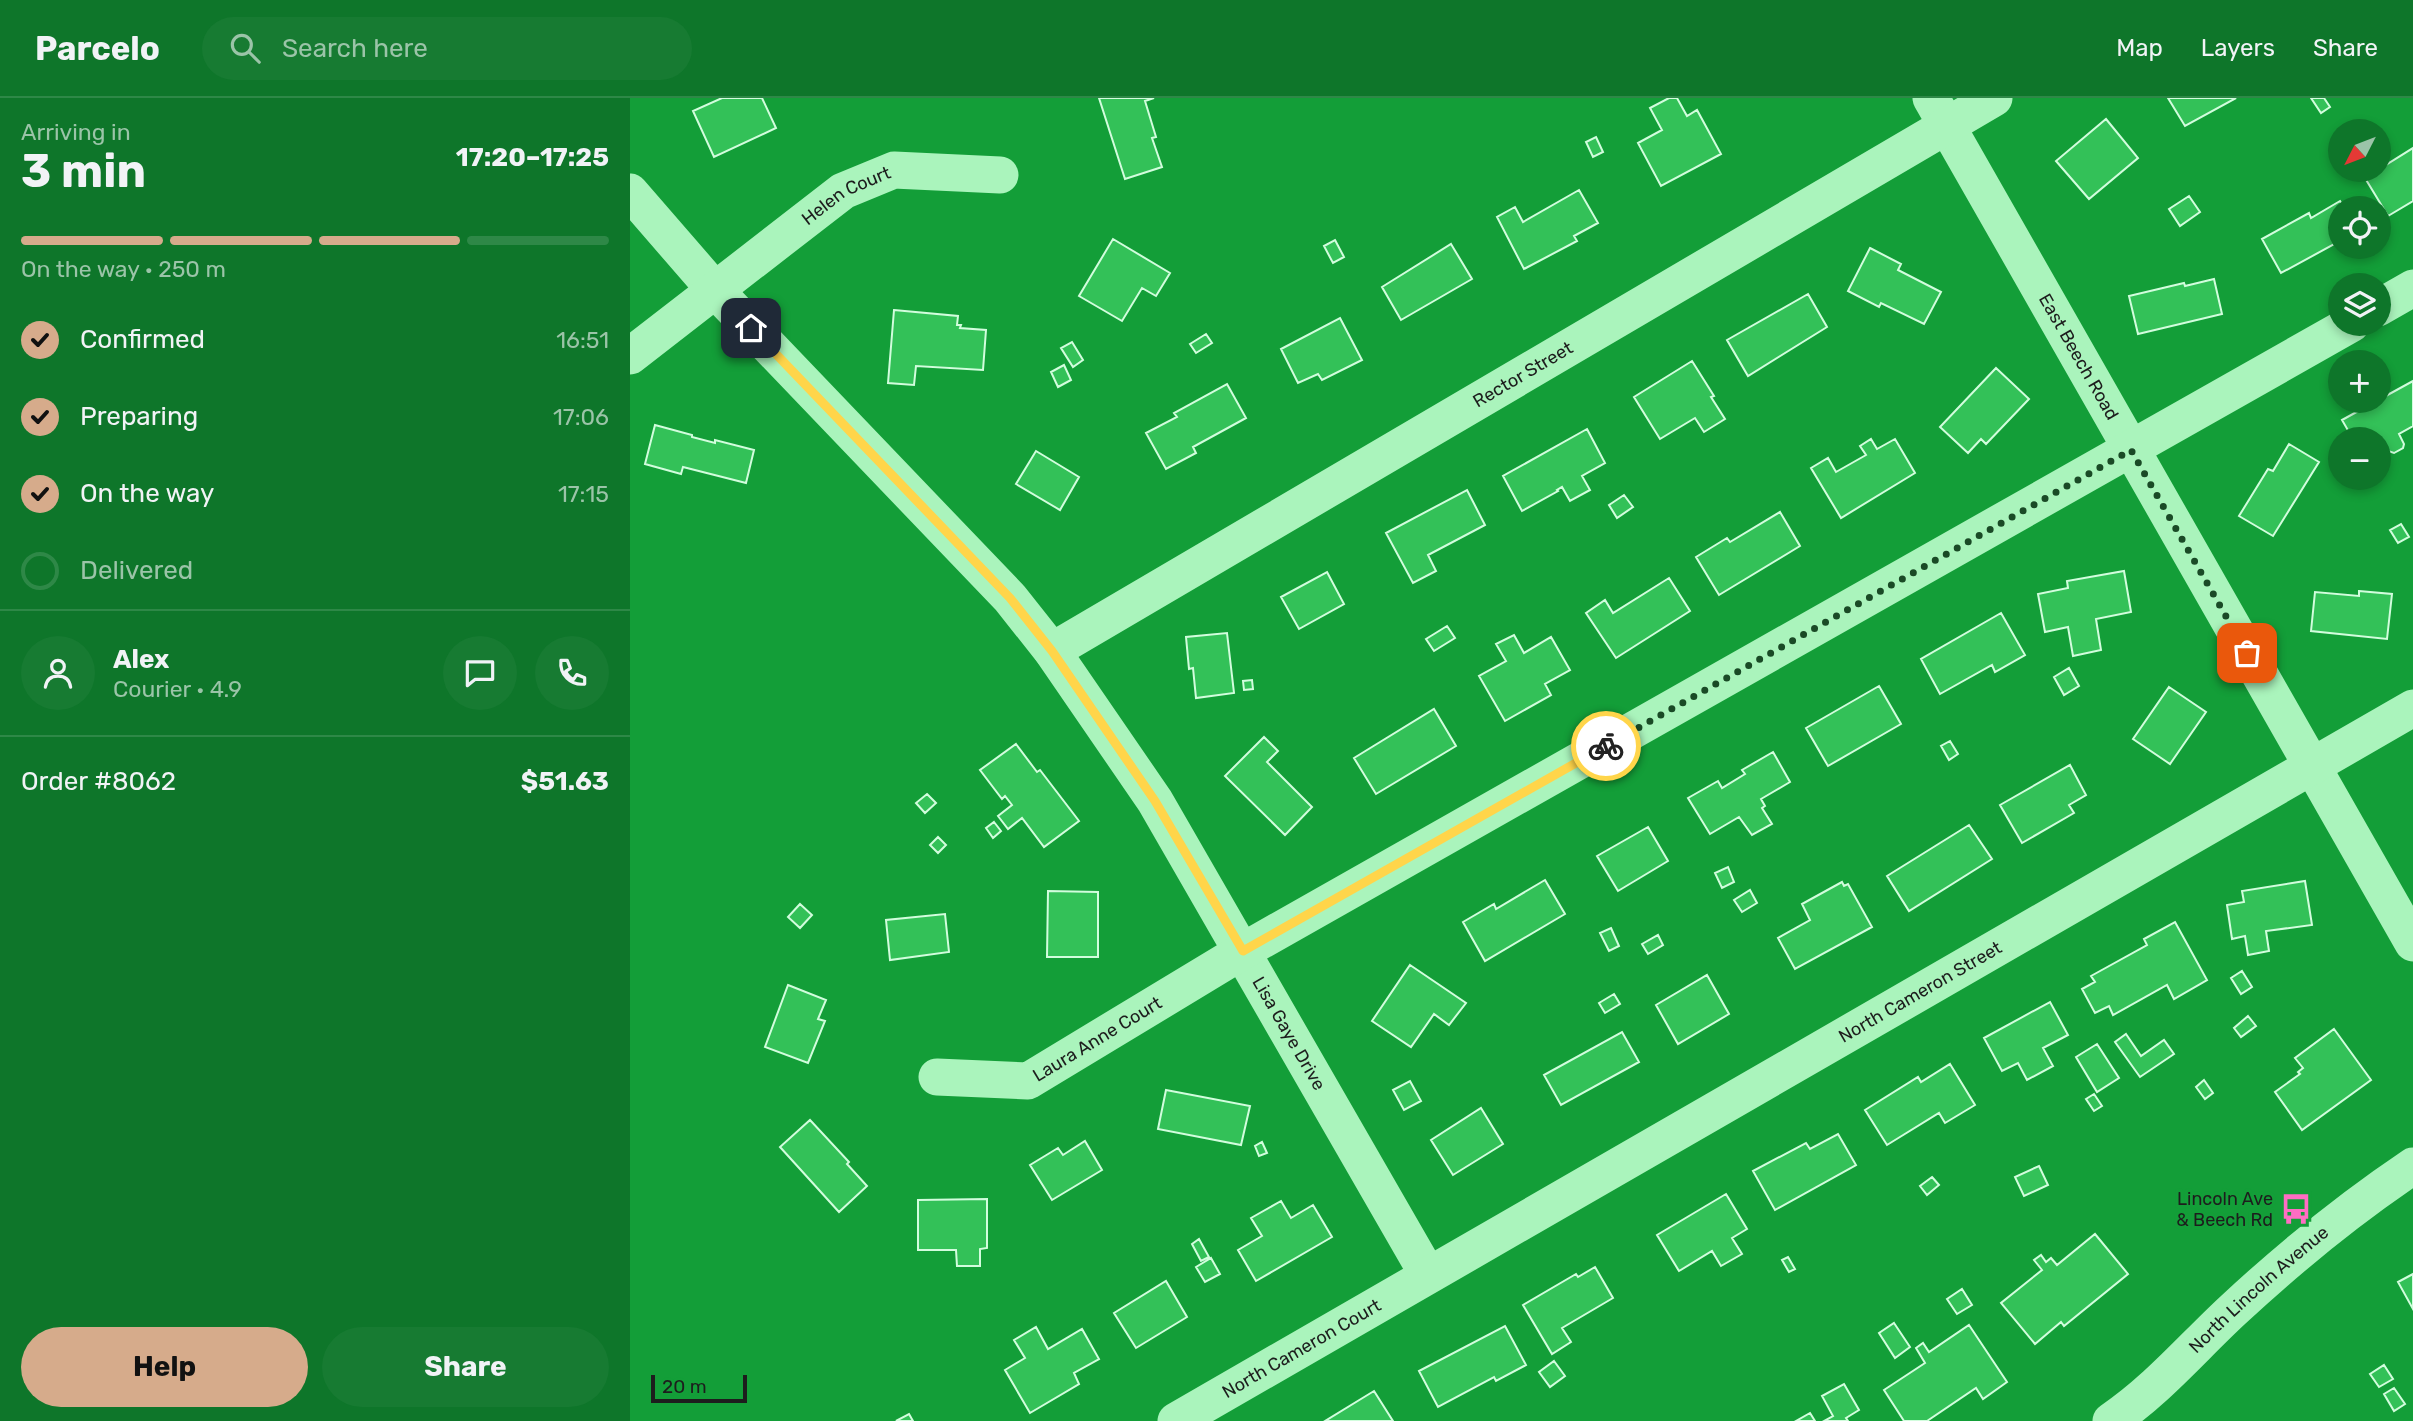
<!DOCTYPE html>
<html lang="en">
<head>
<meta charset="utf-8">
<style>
	body { margin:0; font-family:Rubik,sans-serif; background:#177b32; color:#f1f3f6; height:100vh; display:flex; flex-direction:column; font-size:26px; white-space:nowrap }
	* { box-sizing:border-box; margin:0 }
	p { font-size:23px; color:#9bc4a8 }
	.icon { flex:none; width:38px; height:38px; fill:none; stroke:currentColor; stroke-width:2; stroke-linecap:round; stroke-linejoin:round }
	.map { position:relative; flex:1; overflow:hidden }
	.drawer { display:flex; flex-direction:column; background:#0e762a; width:630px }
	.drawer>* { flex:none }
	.needle { width:46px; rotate:228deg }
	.buttons { position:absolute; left:1698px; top:21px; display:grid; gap:14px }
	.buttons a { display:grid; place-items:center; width:63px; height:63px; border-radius:50%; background:#0e762a; box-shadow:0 4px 10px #0003; font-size:35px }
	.scale { position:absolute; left:21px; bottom:18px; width:96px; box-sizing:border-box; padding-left:7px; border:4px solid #1d1d1d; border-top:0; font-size:19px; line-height:24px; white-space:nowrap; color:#1d1d1d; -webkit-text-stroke:5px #139e38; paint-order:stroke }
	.pin { position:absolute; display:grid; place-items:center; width:60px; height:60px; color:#fff; margin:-30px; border-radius:14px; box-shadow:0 4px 10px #0006 }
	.courier { position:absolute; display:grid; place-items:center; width:70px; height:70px; margin:-35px; border:5px solid #ffd54a; border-radius:50%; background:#fff; color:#222; box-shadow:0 2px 9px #0007 }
	.headline em { font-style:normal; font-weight:700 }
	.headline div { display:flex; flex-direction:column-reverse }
	.headline { display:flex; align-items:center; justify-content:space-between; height:119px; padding:0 21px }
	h1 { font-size:46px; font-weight:700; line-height:52px }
	.bar { display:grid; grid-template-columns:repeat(4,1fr); gap:10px 7px; align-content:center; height:84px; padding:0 21px }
	.bar i { height:9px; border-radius:5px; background:#2e8847 }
	.bar .selected { background:#d6ab8b }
	.bar p { grid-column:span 4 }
	.line { display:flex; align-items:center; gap:18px; padding:0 21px; border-top:2px solid #2e8847 }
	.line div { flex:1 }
	.round { display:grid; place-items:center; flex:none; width:74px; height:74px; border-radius:37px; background:#177b32 }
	ol { padding:0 21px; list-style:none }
	li { display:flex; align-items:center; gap:21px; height:77px }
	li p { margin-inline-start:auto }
	li .icon { padding:7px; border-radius:50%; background:#d6ab8b; color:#111; stroke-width:4 }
	li:last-child { color:#9bc4a8 }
	li i { width:38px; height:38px; border:4px solid #2e8847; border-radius:50% }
	.cta { display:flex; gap:14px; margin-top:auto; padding:14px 21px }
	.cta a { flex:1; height:80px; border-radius:42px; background:#d6ab8b; color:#111; font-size:28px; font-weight:700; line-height:80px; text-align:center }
	.cta a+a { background:#177b32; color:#f1f3f6 }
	header { display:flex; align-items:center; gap:42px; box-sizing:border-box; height:98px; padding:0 35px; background:#0e762a; border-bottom:2px solid #2e8847 }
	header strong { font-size:33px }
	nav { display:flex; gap:38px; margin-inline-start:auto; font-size:24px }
	.search { width:490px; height:63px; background:#177b32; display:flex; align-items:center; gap:18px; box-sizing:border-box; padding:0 24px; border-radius:38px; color:#9bc4a8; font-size:26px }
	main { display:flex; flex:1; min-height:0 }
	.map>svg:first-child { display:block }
	.building { fill:#33c158; stroke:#d2fddd; stroke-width:2 }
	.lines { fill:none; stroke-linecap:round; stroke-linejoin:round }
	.minor { stroke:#aaf4bc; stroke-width:37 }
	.done { stroke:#1a4a26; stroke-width:7; stroke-dasharray:0 12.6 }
	.route { stroke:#ffd54a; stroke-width:9 }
	.labels { text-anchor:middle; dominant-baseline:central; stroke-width:7; stroke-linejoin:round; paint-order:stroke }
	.street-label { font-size:18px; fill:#1d1d1d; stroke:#139e38 }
	.poi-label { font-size:18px; fill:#1d1d1d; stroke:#139e38; text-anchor:end }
</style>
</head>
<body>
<header>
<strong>Parcelo</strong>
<div class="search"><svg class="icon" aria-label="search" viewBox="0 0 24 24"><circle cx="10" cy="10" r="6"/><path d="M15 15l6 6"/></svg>Search here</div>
<nav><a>Map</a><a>Layers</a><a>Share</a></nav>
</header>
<main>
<section class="drawer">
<div class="headline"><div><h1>3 min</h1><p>Arriving in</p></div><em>17:20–17:25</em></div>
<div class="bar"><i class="selected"></i><i class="selected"></i><i class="selected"></i><i></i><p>On the way · 250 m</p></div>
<ol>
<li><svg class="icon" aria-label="check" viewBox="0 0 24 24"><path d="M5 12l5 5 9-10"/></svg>Confirmed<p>16:51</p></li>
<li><svg class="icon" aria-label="check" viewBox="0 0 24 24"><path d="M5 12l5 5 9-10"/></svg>Preparing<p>17:06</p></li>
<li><svg class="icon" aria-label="check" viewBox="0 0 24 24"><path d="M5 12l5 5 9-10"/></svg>On the way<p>17:15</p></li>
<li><i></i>Delivered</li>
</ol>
<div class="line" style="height:126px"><a class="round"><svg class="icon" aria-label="person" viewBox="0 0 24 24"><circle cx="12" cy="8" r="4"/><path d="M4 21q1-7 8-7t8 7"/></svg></a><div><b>Alex</b><p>Courier · 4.9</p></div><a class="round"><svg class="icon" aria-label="chat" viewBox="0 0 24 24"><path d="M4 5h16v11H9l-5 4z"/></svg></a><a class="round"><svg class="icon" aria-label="phone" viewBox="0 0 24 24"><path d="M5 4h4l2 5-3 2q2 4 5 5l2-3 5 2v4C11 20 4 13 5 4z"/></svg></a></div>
<div class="line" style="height:91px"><div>Order #8062</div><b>$51.63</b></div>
<div class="cta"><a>Help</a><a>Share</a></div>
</section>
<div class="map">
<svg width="1783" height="1323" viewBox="0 0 1783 1323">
	<rect width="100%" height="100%" fill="#139e38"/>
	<!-- building -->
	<path class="building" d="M 92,0 L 132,0 L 146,30 L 84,59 L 63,13 Z
		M 469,0 L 524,0 L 515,3 L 526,39 L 522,40 L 532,69 L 495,81 Z
		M 1039,0 L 1047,0 L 1057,18 L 1067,12 L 1091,56 L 1031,88 L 1008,45 L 1032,32 L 1020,10 Z
		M 1538,0 L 1606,0 L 1555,28 Z
		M 1681,0 L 1694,0 L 1700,9 L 1691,15 Z
		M 1476,21 L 1508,60 L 1459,101 L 1426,63 Z
		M 966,39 L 973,54 L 963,59 L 956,44 Z
		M 1783,50 L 1783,103 L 1758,118 L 1735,80 Z
		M 949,92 L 968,125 L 944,138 L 947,143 L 894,171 L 867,119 L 885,109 L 893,124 Z
		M 1559,98 L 1570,114 L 1550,128 L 1539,111 Z
		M 1710,103 L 1714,110 L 1710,110 L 1710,143 L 1651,175 L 1632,141 L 1679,115 L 1681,120 Z
		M 483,141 L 540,175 L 526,198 L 512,190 L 492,223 L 449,198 Z
		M 705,142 L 714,159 L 703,165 L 694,148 Z
		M 821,146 L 842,181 L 771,222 L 752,189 Z
		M 1240,150 L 1271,166 L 1268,172 L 1311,194 L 1294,226 L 1251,205 L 1249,209 L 1218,193 Z
		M 1584,181 L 1592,216 L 1508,236 L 1499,198 L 1554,185 L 1555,188 Z
		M 1178,196 L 1197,229 L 1118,278 L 1097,242 Z
		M 264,212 L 328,218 L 327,227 L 331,227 L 330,230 L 356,232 L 353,272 L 286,268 L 284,287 L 258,285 Z
		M 710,220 L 732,262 L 692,282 L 688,276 L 668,285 L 651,251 Z
		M 576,236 L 582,245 L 566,255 L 560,246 Z
		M 442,244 L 453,262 L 443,269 L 431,250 Z
		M 1062,263 L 1084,298 L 1081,299 L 1095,321 L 1074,334 L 1065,320 L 1030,341 L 1004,299 Z
		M 434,267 L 441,282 L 428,289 L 421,274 Z
		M 1366,270 L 1399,301 L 1356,346 L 1351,341 L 1338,355 L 1310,329 Z
		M 1783,283 L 1783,328 L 1769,336 L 1774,346 L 1773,350 L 1764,355 L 1758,353 L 1753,344 L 1748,347 L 1748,341 L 1723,341 L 1712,322 Z
		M 597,286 L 616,320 L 563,349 L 566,355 L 536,371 L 516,335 L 547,319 L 544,315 Z
		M 25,327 L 62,337 L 62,339 L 85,345 L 85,342 L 124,352 L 116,385 L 53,369 L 51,376 L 15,366 Z
		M 957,331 L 975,365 L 952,378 L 960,392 L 940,403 L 932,389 L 927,392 L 928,393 L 892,413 L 873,378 Z
		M 1241,341 L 1247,351 L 1265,341 L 1285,375 L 1211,420 L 1181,370 L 1198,360 L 1206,374 L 1236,357 L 1230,348 Z
		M 1659,346 L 1689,364 L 1643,438 L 1609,418 L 1638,371 L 1643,373 Z
		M 406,353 L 449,379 L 430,412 L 386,386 Z
		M 837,392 L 855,427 L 798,457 L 806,473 L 783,485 L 756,435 Z
		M 994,397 L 1003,409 L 987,420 L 979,407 Z
		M 1150,414 L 1170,448 L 1089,497 L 1066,459 L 1097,440 L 1100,444 Z
		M 1771,426 L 1779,439 L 1768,445 L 1760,432 Z
		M 1494,473 L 1501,514 L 1466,521 L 1471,552 L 1443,558 L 1438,529 L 1415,534 L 1408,496 L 1438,490 L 1437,483 Z
		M 697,474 L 714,506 L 669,531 L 651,499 Z
		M 1039,480 L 1060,513 L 986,560 L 956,515 L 975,502 L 983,515 Z
		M 1729,493 L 1762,496 L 1757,541 L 1681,533 L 1685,494 L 1729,498 Z
		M 1371,515 L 1395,557 L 1365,574 L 1362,567 L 1310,596 L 1291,561 Z
		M 817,528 L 825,540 L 804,553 L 796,541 Z
		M 597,535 L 604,595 L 566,600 L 563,570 L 559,571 L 556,539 Z
		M 884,537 L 894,555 L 921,539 L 940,572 L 915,586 L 921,597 L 875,623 L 849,578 L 876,563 L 866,546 Z
		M 1439,570 L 1449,588 L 1434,597 L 1424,579 Z
		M 622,582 L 623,591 L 614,592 L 613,583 Z
		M 1249,588 L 1271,626 L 1198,668 L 1176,630 Z
		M 1539,589 L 1576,614 L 1540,666 L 1503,641 Z
		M 804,611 L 826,648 L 746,696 L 724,660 Z
		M 634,639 L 648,653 L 637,664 L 682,709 L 655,737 L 595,678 Z
		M 1320,643 L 1328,656 L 1319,662 L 1311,648 Z
		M 386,646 L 407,674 L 410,672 L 449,723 L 414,749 L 392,720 L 378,731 L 368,718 L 382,707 L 375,698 L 372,701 L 350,672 Z
		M 1143,654 L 1160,684 L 1131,701 L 1135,708 L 1132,710 L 1142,726 L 1122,737 L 1109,719 L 1080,736 L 1058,700 L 1088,683 L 1092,690 L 1115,676 L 1112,672 Z
		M 1440,667 L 1456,697 L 1439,707 L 1444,715 L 1392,745 L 1370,707 Z
		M 297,696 L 306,705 L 295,715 L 286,705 Z
		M 364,724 L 371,733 L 363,740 L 356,730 Z
		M 1339,727 L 1362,761 L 1279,813 L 1257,778 Z
		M 1018,729 L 1038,763 L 988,793 L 967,758 Z
		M 308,739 L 316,747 L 308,755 L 300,747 Z
		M 1098,769 L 1104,784 L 1092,790 L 1085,775 Z
		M 915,782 L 935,816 L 855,863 L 833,824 L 864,806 L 866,811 Z
		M 1675,783 L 1682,827 L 1636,833 L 1639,853 L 1618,857 L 1615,838 L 1602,841 L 1597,807 L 1614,804 L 1612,793 Z
		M 1212,784 L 1214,788 L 1218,786 L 1242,829 L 1165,871 L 1148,840 L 1180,822 L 1172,806 Z
		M 1120,792 L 1127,805 L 1112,814 L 1104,802 Z
		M 418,793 L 468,794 L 468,859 L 417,859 Z
		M 170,806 L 182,817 L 170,830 L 158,819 Z
		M 315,816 L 319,854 L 260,862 L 256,822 Z
		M 1545,824 L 1577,882 L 1544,901 L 1537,887 L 1483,917 L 1479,908 L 1465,915 L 1452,891 L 1465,884 L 1461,878 L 1517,847 L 1514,841 Z
		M 981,830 L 989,848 L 979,853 L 970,835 Z
		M 1028,837 L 1033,847 L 1018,856 L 1012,846 Z
		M 780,867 L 836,905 L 819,927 L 804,916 L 781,949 L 742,923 Z
		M 1612,873 L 1622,889 L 1611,896 L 1601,880 Z
		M 1077,877 L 1099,916 L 1048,946 L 1026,907 Z
		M 158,887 L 196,902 L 188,921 L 195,923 L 178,965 L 135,949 Z
		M 984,896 L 990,906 L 975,915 L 969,905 Z
		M 1420,904 L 1438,937 L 1413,950 L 1423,968 L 1397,982 L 1388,965 L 1372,973 L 1354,940 Z
		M 1618,918 L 1626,928 L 1611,939 L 1604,930 Z
		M 1704,931 L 1741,982 L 1672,1032 L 1645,994 L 1670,976 L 1668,974 L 1673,970 L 1665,960 Z
		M 992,934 L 1009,964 L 931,1007 L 914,977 Z
		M 1496,936 L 1511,958 L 1534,942 L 1544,956 L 1510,979 L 1485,944 Z
		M 1467,946 L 1489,980 L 1467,994 L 1446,959 Z
		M 1320,966 L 1345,1007 L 1315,1025 L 1309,1015 L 1257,1047 L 1235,1012 L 1288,979 L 1291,984 Z
		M 1574,982 L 1583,995 L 1575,1001 L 1566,989 Z
		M 780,983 L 791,1003 L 774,1012 L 763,992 Z
		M 536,992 L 620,1008 L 611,1047 L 528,1031 Z
		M 1464,996 L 1472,1008 L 1464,1013 L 1456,1001 Z
		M 851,1010 L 873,1046 L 823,1077 L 801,1042 Z
		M 180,1022 L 219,1064 L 217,1066 L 237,1088 L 209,1114 L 150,1049 Z
		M 1208,1036 L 1226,1067 L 1145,1112 L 1123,1073 L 1176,1045 L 1180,1051 Z
		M 455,1043 L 472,1072 L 422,1102 L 400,1067 L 428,1050 L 433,1057 Z
		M 632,1044 L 637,1055 L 629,1058 L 625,1048 Z
		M 1409,1068 L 1418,1087 L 1394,1098 L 1385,1079 Z
		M 1302,1079 L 1309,1087 L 1297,1097 L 1290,1088 Z
		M 1096,1096 L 1117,1131 L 1102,1140 L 1112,1156 L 1091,1168 L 1082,1153 L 1049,1173 L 1027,1137 Z
		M 357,1101 L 357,1150 L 350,1151 L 350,1168 L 327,1168 L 326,1152 L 288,1152 L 288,1102 Z
		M 651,1103 L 661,1120 L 683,1107 L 702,1139 L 626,1183 L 608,1152 L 632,1138 L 621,1120 Z
		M 1465,1136 L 1498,1176 L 1434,1228 L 1431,1224 L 1405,1246 L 1371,1205 L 1412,1172 L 1404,1162 L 1411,1157 L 1416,1164 L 1421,1160 L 1427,1167 Z
		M 569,1141 L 579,1159 L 571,1163 L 562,1146 Z
		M 1158,1159 L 1165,1171 L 1159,1174 L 1152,1162 Z
		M 581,1160 L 590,1176 L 575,1184 L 566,1169 Z
		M 965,1169 L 983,1200 L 932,1230 L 941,1244 L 922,1256 L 893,1207 L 946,1176 L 948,1179 Z
		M 1783,1176 L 1783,1211 L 1768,1184 Z
		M 536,1183 L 557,1219 L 506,1250 L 484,1215 Z
		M 1332,1191 L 1342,1207 L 1327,1216 L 1317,1201 Z
		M 1264,1225 L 1280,1249 L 1265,1260 L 1249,1235 Z
		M 1339,1227 L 1377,1284 L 1353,1301 L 1346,1290 L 1297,1323 L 1274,1323 L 1254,1292 L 1295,1265 L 1286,1250 L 1293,1245 L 1299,1254 Z
		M 875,1228 L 896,1267 L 866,1283 L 864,1279 L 808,1309 L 789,1273 Z
		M 406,1229 L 418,1251 L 452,1231 L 469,1261 L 444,1275 L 449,1286 L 400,1315 L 375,1272 L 395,1260 L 384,1242 Z
		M 924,1263 L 935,1278 L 920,1289 L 909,1274 Z
		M 1754,1267 L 1763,1281 L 1749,1289 L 1740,1276 Z
		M 1214,1286 L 1229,1312 L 1216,1320 L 1218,1323 L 1194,1323 L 1203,1318 L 1192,1298 Z
		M 1764,1290 L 1775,1306 L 1764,1313 L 1754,1296 Z
		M 744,1293 L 763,1323 L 695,1323 Z
		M 1180,1315 L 1185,1323 L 1166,1323 Z
		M 279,1316 L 283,1323 L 266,1323 Z"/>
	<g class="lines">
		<!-- minor -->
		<g class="minor">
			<path id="s1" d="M 1301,0 L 1783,845"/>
			<path id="s2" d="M 0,94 L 84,191 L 380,500 L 422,553 L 525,703 L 798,1177"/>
			<path d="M 1748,210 L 1783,190"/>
			<path id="s3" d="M 0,258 L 213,93 L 264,72 L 370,77"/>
			<path id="s4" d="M 422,553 L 1364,0"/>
			<path id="s5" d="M 307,979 L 398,983 L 613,853 L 1721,226"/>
			<path id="s6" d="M 546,1323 L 1783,610"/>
			<path id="s7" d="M 1481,1323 C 1527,1292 1563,1249 1603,1212 C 1660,1159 1719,1111 1783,1068"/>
		</g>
	</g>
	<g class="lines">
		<!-- done -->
		<path class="done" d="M 976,648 L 1501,352 L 1617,555"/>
		<!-- route -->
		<path class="route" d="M 121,230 L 380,500 L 422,553 L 525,703 L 613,853 L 976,648"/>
	</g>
	<!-- icons -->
	<defs>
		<symbol id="bus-bare" viewBox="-9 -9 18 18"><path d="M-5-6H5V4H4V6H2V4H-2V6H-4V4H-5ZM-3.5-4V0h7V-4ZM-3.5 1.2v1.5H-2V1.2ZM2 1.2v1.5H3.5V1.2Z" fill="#ff6dc3" stroke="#139e38" stroke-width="2.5" paint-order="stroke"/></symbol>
	</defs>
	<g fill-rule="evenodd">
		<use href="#bus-bare" x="1644" y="1089" width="44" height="44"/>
	</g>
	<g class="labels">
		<!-- street labels -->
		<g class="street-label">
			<text stroke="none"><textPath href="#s3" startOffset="270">Helen Court</textPath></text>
			<text stroke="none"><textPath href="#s1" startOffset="298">East Beech Road</textPath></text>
			<text stroke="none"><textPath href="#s4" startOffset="546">Rector Street</textPath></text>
			<text stroke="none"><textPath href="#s6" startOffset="859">North Cameron Street</textPath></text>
			<text stroke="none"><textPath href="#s2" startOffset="1074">Lisa Gaye Drive</textPath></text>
			<text stroke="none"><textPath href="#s5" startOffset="172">Laura Anne Court</textPath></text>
			<text stroke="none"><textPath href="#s7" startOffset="198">North Lincoln Avenue</textPath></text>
			<text stroke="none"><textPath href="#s6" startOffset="145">North Cameron Court</textPath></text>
		</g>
		<!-- poi labels -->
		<g class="poi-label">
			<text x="1643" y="1101">Lincoln Ave<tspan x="1643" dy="21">&amp; Beech Rd</tspan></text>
		</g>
	</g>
</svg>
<div class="buttons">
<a><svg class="needle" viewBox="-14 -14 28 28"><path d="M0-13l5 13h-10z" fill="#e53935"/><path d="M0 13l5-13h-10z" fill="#9bc4a8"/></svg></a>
<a><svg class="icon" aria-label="locate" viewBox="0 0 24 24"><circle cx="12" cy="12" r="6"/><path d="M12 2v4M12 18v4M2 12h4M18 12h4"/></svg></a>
<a><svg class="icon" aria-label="layers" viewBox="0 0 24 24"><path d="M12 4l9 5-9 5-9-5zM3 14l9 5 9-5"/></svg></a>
<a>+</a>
<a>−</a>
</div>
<div class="scale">20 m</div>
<div class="pin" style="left:1617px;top:555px;background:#ea580c"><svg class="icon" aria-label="bag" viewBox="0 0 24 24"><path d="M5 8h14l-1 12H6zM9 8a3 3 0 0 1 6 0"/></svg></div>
<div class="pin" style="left:121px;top:230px;background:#1f2937"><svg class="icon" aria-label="home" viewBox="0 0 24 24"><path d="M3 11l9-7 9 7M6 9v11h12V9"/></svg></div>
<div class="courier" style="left:976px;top:648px"><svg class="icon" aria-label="bike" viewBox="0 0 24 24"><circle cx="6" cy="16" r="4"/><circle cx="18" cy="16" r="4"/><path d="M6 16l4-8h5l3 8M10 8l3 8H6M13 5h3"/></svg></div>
</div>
</main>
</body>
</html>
